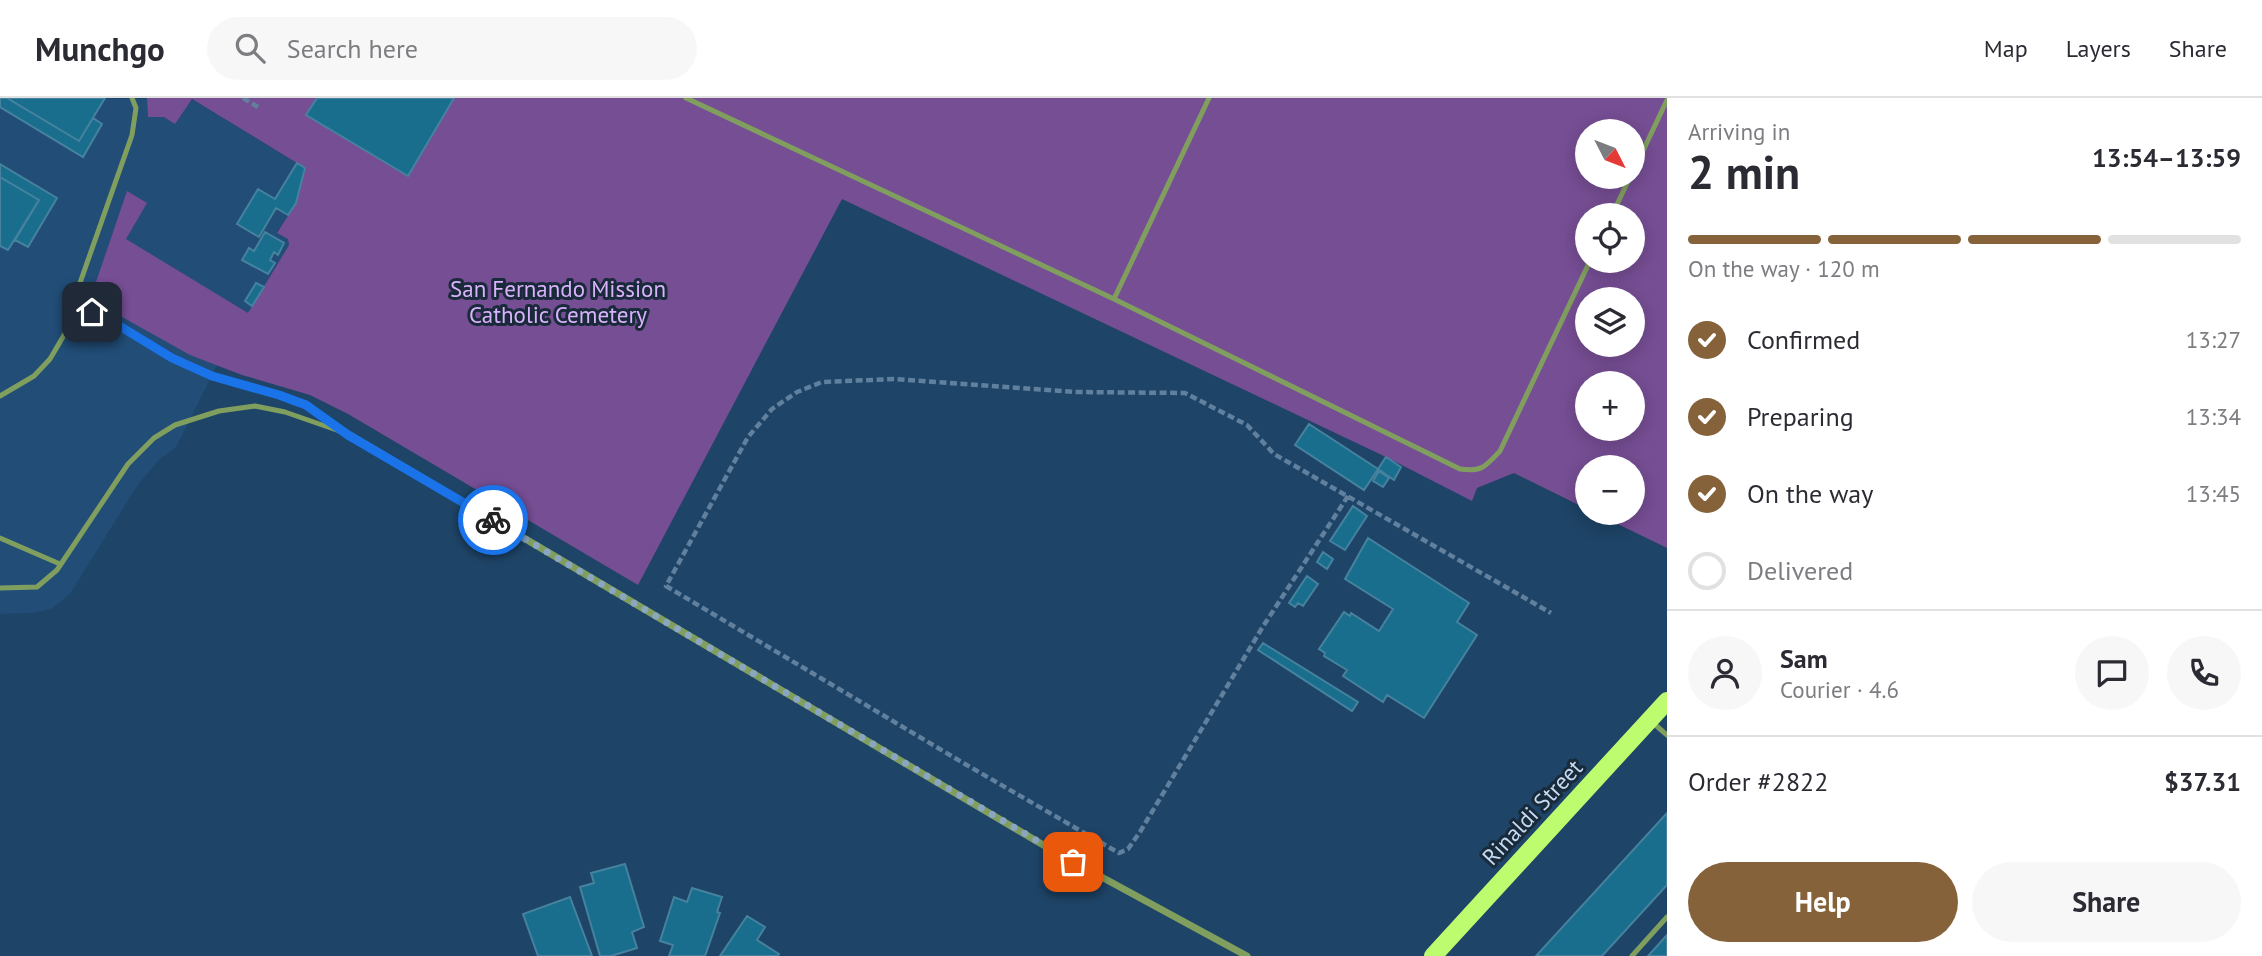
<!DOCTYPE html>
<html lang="en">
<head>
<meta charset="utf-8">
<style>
	body { margin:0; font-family:"PT Sans",sans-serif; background:#f7f7f7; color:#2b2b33; height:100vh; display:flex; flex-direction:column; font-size:26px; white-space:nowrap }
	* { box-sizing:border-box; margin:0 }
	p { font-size:23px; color:#7c7c81 }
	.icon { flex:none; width:38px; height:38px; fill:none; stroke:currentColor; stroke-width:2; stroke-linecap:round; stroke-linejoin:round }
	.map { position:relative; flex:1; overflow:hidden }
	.details { display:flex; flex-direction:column; background:#fff; width:595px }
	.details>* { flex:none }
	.needle { width:46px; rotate:132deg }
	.fabs { position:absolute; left:1575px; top:21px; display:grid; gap:14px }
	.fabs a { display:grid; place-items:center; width:70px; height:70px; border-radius:50%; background:#fff; box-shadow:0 4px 18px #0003; font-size:35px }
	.pin { position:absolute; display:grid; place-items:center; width:60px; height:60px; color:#fff; margin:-30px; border-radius:14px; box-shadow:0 4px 10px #0006 }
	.courier { position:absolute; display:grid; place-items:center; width:70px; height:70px; margin:-35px; border:5px solid #1a73e8; border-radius:50%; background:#fff; color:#222; box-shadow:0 2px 9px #0007 }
	.summary em { font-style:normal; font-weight:600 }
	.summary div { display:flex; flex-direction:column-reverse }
	.summary { display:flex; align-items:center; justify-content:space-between; height:119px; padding:0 21px }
	h1 { font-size:46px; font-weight:600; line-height:52px }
	.bar { display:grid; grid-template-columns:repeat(4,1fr); gap:10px 7px; align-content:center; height:84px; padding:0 21px }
	.bar i { height:9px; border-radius:5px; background:#e1e1e2 }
	.bar .current { background:#856239 }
	.bar p { grid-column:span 4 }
	.line { display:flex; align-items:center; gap:18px; padding:0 21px; border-top:2px solid #e1e1e2 }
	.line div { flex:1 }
	.round { display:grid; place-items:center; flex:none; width:74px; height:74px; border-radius:37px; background:#f7f7f7 }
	ol { padding:0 21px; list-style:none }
	li { display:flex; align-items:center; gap:21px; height:77px }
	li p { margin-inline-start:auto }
	li .icon { padding:7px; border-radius:50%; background:#856239; color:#fff; stroke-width:4 }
	li:last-child { color:#7c7c81 }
	li i { width:38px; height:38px; border:4px solid #e1e1e2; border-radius:50% }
	.primary-button { display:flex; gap:14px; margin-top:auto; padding:14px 21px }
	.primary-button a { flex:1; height:80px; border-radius:42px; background:#856239; color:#fff; font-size:28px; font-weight:600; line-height:80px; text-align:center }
	.primary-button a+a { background:#f7f7f7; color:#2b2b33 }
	header { display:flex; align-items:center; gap:42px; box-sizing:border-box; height:98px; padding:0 35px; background:#fff; border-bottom:2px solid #e1e1e2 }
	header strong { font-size:33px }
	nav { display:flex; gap:38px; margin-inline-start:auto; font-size:24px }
	.search { width:490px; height:63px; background:#f7f7f7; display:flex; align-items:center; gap:18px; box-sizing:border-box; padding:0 24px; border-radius:38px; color:#7c7c81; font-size:26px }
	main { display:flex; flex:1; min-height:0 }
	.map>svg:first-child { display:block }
	.built { fill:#214d77 }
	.green { fill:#764e94; fill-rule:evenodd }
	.building { fill:#196e8e; stroke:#46829d; stroke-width:2 }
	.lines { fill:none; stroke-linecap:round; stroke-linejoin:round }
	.path { stroke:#60809e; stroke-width:4.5; stroke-dasharray:7 3.5; stroke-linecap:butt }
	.service { stroke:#809f5f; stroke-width:5 }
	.minor { stroke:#809f5f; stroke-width:7 }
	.primary { stroke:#bdfb6f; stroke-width:18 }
	.done { stroke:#8ba6c1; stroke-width:7; stroke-dasharray:0 12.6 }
	.route { stroke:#1a73e8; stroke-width:9 }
	.labels { text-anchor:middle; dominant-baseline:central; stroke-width:6; stroke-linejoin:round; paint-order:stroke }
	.park-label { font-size:23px; fill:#dab1fb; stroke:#192a3a }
	.street-label { font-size:23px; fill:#c6dbf1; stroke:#192a3a }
</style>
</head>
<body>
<header>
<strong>Munchgo</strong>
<div class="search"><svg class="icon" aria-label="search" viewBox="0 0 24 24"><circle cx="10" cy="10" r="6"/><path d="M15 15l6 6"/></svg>Search here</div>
<nav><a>Map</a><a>Layers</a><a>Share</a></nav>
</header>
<main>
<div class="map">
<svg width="1667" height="858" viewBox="0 0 1667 858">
	<rect width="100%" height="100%" fill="#1e4467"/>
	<!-- built -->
	<path class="built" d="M 0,0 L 191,1 L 305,70 L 296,105 L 277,134 L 288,141 L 289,147 L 217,267 L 176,349 L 159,362 L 137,388 L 70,496 L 51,511 L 33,515 L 0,516 Z"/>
	<!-- green -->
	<path class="green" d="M 147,0 L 1667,0 L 1667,450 L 1595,415 L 1633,415 L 1633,369 L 1587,369 L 1587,411 L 1514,375 L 1477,390 L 1472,403 L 1386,359 L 842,101 L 638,487 L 348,316 L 310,297 L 242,277 L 190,257 L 106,210 L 97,201 L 94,190 L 127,93 L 147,105 L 126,141 L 248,215 L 289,147 L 288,141 L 277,135 L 296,105 L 305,70 L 192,1 L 175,26 L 164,19 L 148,19 ZM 1587,33 L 1633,33 L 1633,79 L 1587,79 ZM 1587,117 L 1633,117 L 1633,163 L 1587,163 ZM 1587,201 L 1633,201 L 1633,247 L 1587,247 ZM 1587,285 L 1633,285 L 1633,331 L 1587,331 Z"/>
	<!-- building -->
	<path class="building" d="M 0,0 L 7,0 L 79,43 L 93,20 L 102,26 L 83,59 L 0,9 Z
		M 7,0 L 105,0 L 79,43 Z
		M 317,0 L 454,0 L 408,78 L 306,17 Z
		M 297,65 L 305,70 L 296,105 L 288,117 L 276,110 L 259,139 L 237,126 L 258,91 L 275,101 Z
		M 0,66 L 57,100 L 28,149 L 15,142 L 39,102 L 0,79 Z
		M 0,79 L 39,102 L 8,152 L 0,148 Z
		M 265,134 L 284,145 L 278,157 L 274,154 L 270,162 L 275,165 L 268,176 L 242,162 L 249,150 L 254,153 Z
		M 256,185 L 264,189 L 252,208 L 245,203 Z
		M 1309,326 L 1378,371 L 1364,392 L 1295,347 Z
		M 1386,359 L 1401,369 L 1394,382 L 1378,371 Z
		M 1379,373 L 1389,380 L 1383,389 L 1373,383 Z
		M 1353,408 L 1367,418 L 1345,452 L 1330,443 Z
		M 1368,440 L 1469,505 L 1457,524 L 1477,537 L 1424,620 L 1387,597 L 1383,604 L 1343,578 L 1347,572 L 1324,558 L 1325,555 L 1319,551 L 1344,514 L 1350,518 L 1351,515 L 1379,533 L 1393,511 L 1345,481 Z
		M 1323,454 L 1333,461 L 1327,471 L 1317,464 Z
		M 1307,478 L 1318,486 L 1303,508 L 1298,505 L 1295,509 L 1289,505 Z
		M 1263,545 L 1358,604 L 1352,613 L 1258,552 Z
		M 1667,715 L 1667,787 L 1602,858 L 1536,858 Z
		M 625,766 L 644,829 L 632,834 L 637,850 L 611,858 L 600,858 L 580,789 L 594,785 L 591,775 Z
		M 692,790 L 722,799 L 717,814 L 720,815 L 705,858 L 669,858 L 673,847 L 660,843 L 674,799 L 687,804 Z
		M 570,799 L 592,858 L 538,858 L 523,816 Z
		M 747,818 L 765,829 L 757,842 L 779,856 L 778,858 L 720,858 Z
		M 1667,837 L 1667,858 L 1648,858 Z"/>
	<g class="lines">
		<!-- path -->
		<path class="path" d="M 243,0 L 258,9
			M 1348,398 L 1262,530 L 1140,734 L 1128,751 L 1119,755 L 965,666 L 666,488 L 748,339 L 772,311 L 797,294 L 822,284 L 895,281 L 1074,294 L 1185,295 L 1247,327 L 1274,356 L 1551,515"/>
		<!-- service -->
		<path class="service" d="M 686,0 L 1114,201 L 1460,371 C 1482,374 1485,369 1500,353 L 1590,163
			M 1633,74 L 1667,2
			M 1612,117 L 1630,79
			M 1114,201 L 1209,0
			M 75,207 L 108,221 L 171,260 L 212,278 L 280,297 L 306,307 L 342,332
			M 0,298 L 34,278 L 50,261 L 67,232 L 81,182 L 132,37 L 136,10 L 132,0
			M 0,440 L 60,466
			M 0,490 L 37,489 L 57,472 L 128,366 L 154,340 L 175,327 L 219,313 L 255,308 L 285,314 L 348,336
			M 1652,624 L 1667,637
			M 1632,858 L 1667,819"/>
		<!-- minor -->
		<path class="minor" d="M 348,336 L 1050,751 L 1247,858"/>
		<!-- primary -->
		<path class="primary" d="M 1433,858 L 1667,603"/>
	</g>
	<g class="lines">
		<!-- done -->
		<path class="done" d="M 493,422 L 1073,764"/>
		<!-- route -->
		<path class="route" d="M 92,214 L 108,221 L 172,260 L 212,278 L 279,297 L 306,307 L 348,337 L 493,422"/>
	</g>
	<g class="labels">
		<!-- park labels -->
		<g class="park-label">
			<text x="558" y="190">San Fernando Mission<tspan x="558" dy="26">Catholic Cemetery</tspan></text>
		</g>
		<!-- street labels -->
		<g class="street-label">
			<text transform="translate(1532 714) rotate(-47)">Rinaldi Street</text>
		</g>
	</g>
</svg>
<div class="fabs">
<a><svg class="needle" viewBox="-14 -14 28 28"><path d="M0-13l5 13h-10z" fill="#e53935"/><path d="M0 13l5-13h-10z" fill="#7c7c81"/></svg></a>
<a><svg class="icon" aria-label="locate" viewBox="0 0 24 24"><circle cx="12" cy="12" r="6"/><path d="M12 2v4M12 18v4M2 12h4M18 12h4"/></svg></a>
<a><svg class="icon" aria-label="layers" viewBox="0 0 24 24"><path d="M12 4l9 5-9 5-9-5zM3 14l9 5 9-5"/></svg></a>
<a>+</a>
<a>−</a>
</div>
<div class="pin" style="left:1073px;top:764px;background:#ea580c"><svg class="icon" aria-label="bag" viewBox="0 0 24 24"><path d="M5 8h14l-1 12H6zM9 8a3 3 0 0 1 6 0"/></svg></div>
<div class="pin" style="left:92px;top:214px;background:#1f2937"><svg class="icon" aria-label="home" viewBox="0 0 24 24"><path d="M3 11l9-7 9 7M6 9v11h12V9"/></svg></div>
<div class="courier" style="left:493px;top:422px"><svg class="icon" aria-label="bike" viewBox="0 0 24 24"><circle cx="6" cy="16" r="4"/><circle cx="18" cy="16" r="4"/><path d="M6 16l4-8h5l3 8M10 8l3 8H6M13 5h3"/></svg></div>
</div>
<section class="details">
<div class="summary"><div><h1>2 min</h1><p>Arriving in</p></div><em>13:54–13:59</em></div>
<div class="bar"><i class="current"></i><i class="current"></i><i class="current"></i><i></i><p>On the way · 120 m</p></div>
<ol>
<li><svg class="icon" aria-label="check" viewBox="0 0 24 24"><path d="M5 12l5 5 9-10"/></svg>Confirmed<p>13:27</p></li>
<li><svg class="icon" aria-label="check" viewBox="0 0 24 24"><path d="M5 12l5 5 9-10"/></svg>Preparing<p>13:34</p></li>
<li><svg class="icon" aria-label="check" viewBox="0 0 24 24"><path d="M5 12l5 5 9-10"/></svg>On the way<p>13:45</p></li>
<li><i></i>Delivered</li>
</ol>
<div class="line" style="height:126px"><a class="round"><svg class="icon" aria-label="person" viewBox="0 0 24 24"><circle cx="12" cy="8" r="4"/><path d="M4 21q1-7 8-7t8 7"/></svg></a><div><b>Sam</b><p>Courier · 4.6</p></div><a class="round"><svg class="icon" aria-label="chat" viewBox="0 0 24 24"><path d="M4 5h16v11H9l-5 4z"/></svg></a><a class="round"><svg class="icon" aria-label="phone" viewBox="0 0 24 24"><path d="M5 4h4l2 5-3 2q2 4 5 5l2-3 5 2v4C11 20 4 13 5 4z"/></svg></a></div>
<div class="line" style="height:91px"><div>Order #2822</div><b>$37.31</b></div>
<div class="primary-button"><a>Help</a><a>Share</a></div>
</section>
</main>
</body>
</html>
